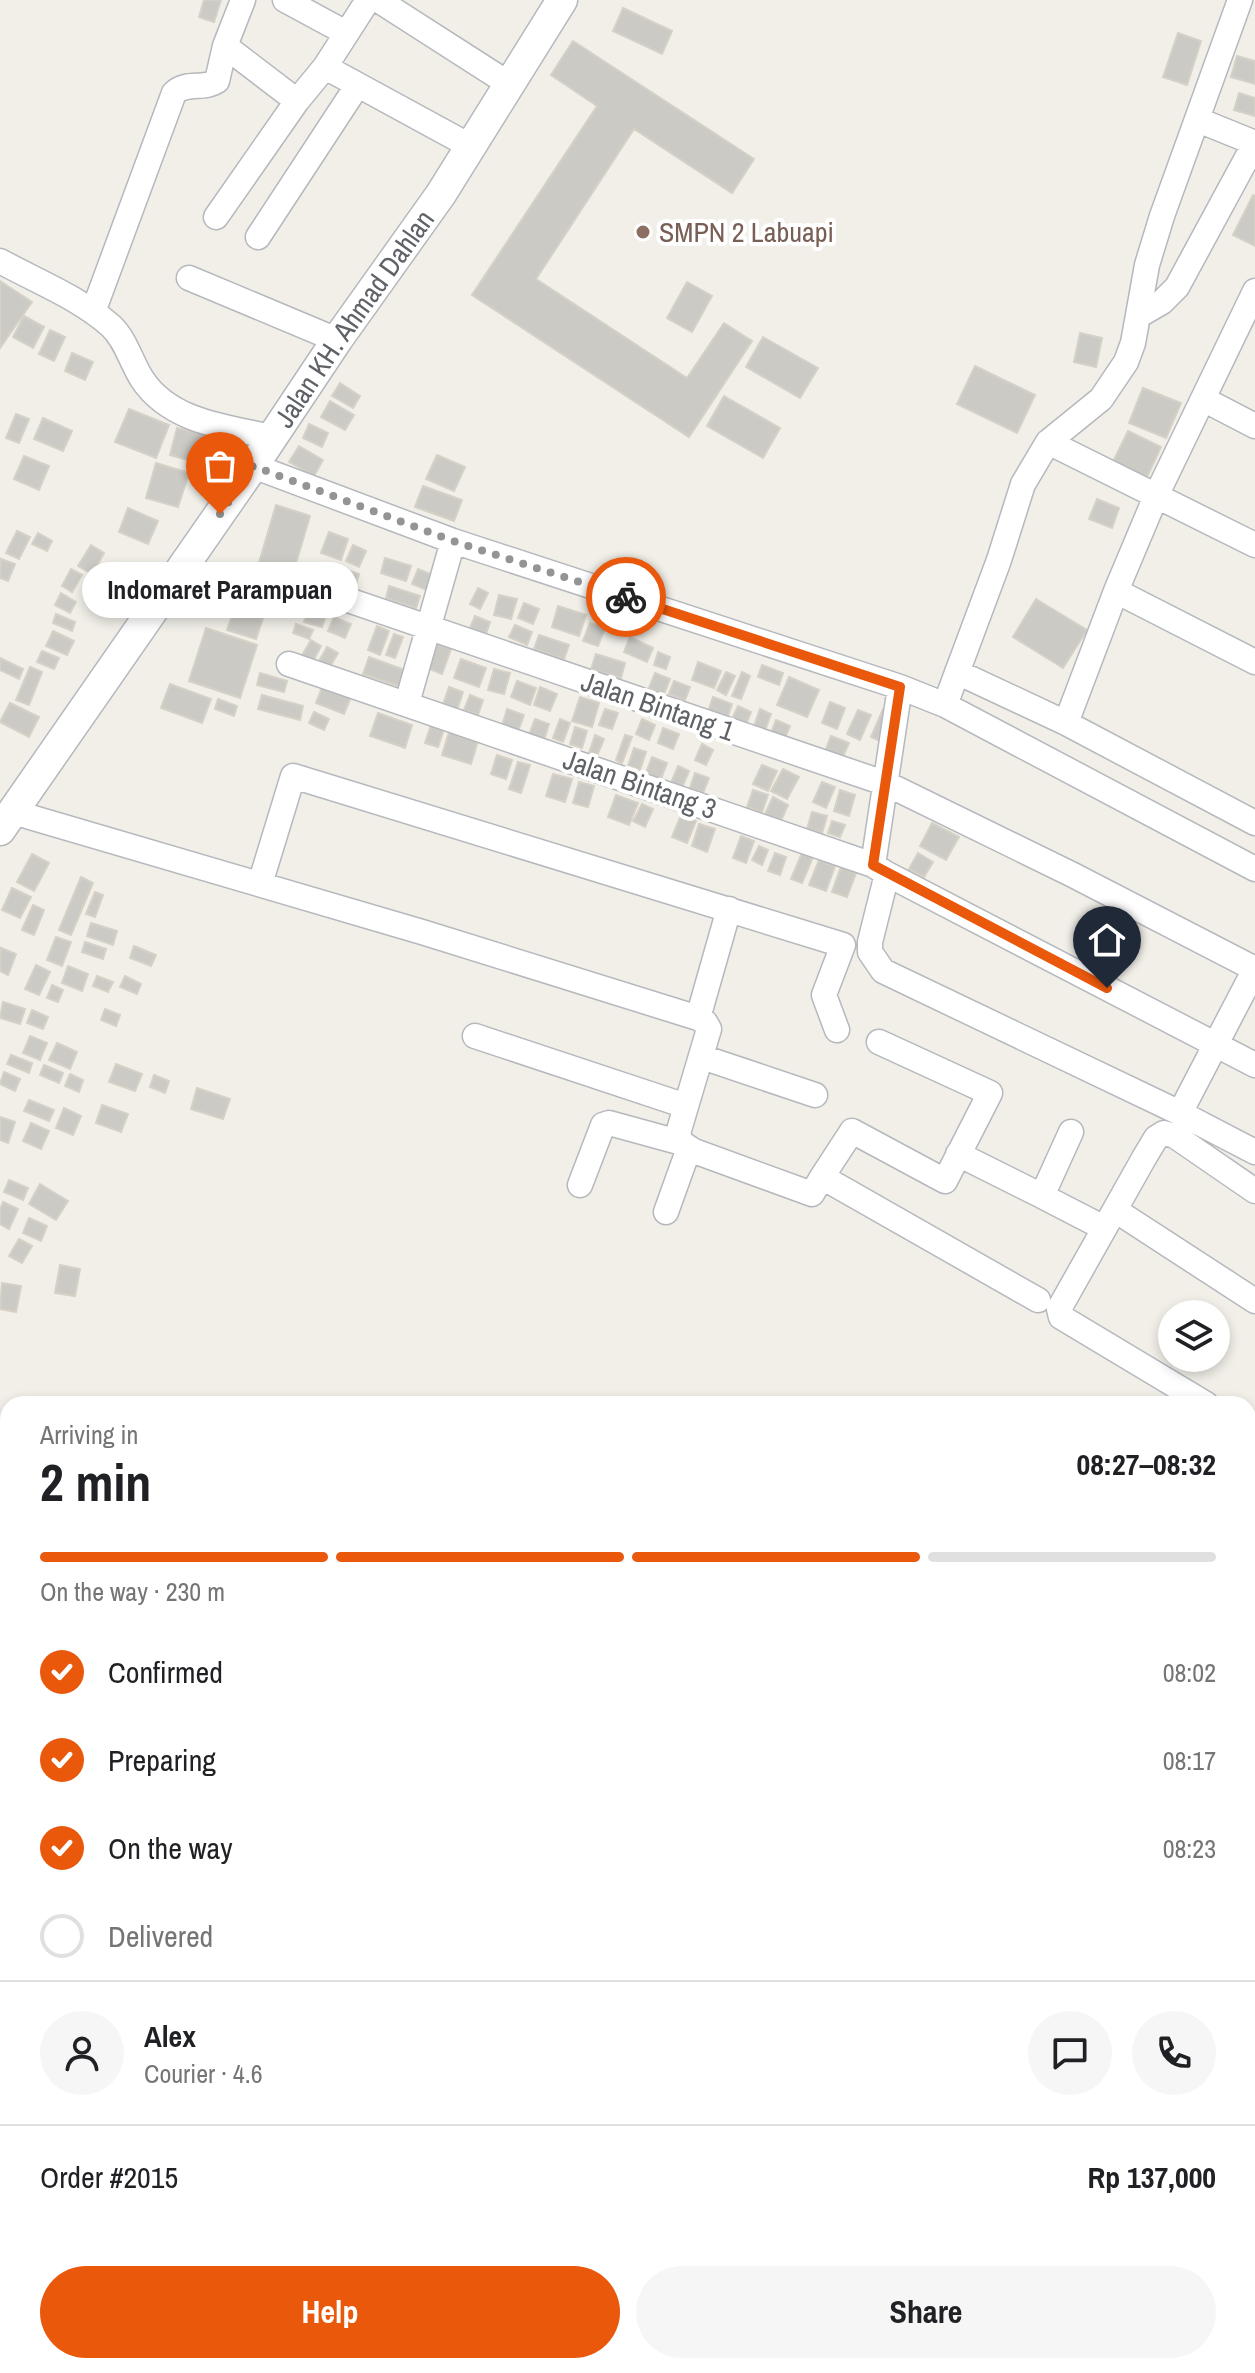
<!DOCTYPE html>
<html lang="en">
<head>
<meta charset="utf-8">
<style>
	body { margin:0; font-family:"Archivo Narrow",sans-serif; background:#f6f6f6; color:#202124; height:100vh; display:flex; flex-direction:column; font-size:30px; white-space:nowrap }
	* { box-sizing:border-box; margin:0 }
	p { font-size:26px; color:#757577 }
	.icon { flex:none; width:44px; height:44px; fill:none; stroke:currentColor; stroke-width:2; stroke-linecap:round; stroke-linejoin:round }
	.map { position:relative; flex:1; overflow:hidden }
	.sheet { position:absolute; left:0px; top:1396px; width:1256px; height:978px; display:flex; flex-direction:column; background:#fff; border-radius:24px 24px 0 0; box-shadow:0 4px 12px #0003 }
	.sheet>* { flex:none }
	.buttons { position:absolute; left:1158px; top:1300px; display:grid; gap:16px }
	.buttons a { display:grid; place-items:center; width:72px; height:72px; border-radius:50%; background:#fff; box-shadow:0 4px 12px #0003; font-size:40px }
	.pin { position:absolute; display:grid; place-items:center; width:68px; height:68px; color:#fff; margin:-82px -34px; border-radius:50% 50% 50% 0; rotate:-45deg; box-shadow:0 0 8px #0007 }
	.pin .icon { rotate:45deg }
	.courier { position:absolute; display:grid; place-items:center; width:80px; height:80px; margin:-40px; border:6px solid #ea580c; border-radius:50%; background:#fff; color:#222; box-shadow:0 2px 10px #0007 }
	.bubble { position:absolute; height:56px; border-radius:28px; background:#fff; box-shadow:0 4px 12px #0003; font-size:26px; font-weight:700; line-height:56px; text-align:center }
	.overview em { font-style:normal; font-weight:700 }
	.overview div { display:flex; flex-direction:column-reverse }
	.overview { display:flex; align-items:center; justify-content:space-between; height:136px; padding:0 40px }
	h1 { font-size:52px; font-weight:700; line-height:60px }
	.bar { display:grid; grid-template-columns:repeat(4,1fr); gap:12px 8px; align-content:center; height:96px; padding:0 40px }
	.bar i { height:10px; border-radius:6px; background:#e0e0e0 }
	.bar .active { background:#ea580c }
	.bar p { grid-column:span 4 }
	.line { display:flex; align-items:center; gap:20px; padding:0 40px; border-top:2px solid #e0e0e0 }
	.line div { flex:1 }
	.round { display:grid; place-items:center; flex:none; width:84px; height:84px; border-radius:42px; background:#f6f6f6 }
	ol { padding:0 40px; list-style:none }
	li { display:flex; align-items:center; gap:24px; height:88px }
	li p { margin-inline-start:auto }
	li .icon { padding:8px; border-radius:50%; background:#ea580c; color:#fff; stroke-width:4 }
	li:last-child { color:#757577 }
	li i { width:44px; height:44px; border:4px solid #e0e0e0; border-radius:50% }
	.action { display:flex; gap:16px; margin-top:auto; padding:16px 40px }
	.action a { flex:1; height:92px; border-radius:48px; background:#ea580c; color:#fff; font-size:32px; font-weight:700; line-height:92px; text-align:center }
	.action a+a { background:#f6f6f6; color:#202124 }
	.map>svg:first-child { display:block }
	.building { fill:#cccac5; stroke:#d6d1c6; stroke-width:2 }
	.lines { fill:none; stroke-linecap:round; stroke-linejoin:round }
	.minor-casing { stroke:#b5b8bc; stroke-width:27 }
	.tertiary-casing { stroke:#b5b8bc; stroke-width:33 }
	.minor { stroke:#fff; stroke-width:24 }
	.tertiary { stroke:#fff; stroke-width:30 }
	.done { stroke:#929495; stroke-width:8; stroke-dasharray:0 14.4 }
	.route { stroke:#ea580c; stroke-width:10 }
	.education-dot { fill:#8d6e63; stroke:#fff; stroke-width:3 }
	.labels { text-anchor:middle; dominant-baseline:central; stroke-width:8; stroke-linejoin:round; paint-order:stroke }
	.education-label { font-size:28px; fill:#785e54; stroke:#fff; text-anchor:start }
	.street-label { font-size:28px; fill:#5f6368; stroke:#fff }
</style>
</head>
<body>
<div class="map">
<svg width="1255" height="2373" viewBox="0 0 1255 2373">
	<rect width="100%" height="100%" fill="#f1efe8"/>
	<!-- building -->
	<path class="building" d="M 204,0 L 221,0 L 214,22 L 199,17 Z
		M 623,8 L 672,31 L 662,54 L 613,31 Z
		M 1178,33 L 1201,41 L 1187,85 L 1163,77 Z
		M 573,41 L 754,159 L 732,193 L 634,129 L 536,279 L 687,378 L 724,323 L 752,341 L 689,437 L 472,295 L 597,106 L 551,75 Z
		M 1237,56 L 1255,61 L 1255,84 L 1231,77 Z
		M 1239,93 L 1255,98 L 1255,116 L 1234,110 Z
		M 1253,195 L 1255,196 L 1255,246 L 1233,235 Z
		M 0,281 L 32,302 L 0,348 Z
		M 687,282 L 712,296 L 692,332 L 667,318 Z
		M 24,316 L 44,327 L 33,348 L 13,337 Z
		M 50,330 L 65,337 L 54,361 L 39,354 Z
		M 1080,333 L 1102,338 L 1096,367 L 1074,362 Z
		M 763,337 L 818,368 L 800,398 L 746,367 Z
		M 72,353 L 93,362 L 85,380 L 65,371 Z
		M 975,366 L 1035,395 L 1017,433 L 957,404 Z
		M 340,383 L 360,396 L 353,408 L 332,396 Z
		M 1143,388 L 1181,403 L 1166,438 L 1129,423 Z
		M 724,396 L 780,428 L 763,458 L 707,426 Z
		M 330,401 L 354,415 L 345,430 L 321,417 Z
		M 129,409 L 169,425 L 156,458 L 115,442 Z
		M 16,414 L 29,419 L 19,443 L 6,438 Z
		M 43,418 L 72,431 L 63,451 L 34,439 Z
		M 309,424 L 328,433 L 322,447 L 303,438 Z
		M 177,428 L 207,435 L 199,463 L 170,455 Z
		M 1128,431 L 1161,447 L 1143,486 L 1109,470 Z
		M 299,446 L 323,460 L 314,476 L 289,462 Z
		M 437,455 L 465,467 L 454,491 L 426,479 Z
		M 24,456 L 49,466 L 39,490 L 14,479 Z
		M 156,463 L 189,473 L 178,507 L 146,498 Z
		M 423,486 L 462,500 L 454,521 L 415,507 Z
		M 1097,499 L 1119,508 L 1112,528 L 1089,519 Z
		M 276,505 L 310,516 L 287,594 L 253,583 Z
		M 128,508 L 158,521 L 148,544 L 119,532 Z
		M 17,531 L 30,537 L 19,559 L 6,553 Z
		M 329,532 L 348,539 L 341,560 L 321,553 Z
		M 38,533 L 52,541 L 47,551 L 32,544 Z
		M 91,545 L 104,553 L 92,574 L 78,566 Z
		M 353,545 L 366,551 L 359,567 L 346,561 Z
		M 385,558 L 411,566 L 406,581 L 381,573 Z
		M 1,559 L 15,564 L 8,581 L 0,578 Z
		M 132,563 L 162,573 L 159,583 L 128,573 Z
		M 330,565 L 359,574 L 355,588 L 326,579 Z
		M 71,569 L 82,575 L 72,592 L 62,586 Z
		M 418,569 L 433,575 L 427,590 L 412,584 Z
		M 116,573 L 136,584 L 129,595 L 110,584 Z
		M 389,586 L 420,596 L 416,608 L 386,598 Z
		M 478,588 L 488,593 L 480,609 L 470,604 Z
		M 241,590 L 269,600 L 256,639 L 227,630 Z
		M 61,593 L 76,602 L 70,613 L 55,605 Z
		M 499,595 L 517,599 L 511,619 L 494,615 Z
		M 1036,599 L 1087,630 L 1063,668 L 1013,637 Z
		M 524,603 L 539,609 L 533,624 L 518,618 Z
		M 558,606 L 586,615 L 579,636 L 552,627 Z
		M 307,613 L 325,618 L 322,627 L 304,622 Z
		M 56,614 L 75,622 L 72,631 L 53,623 Z
		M 475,616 L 490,622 L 486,634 L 470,628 Z
		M 334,617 L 351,624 L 345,638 L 328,631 Z
		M 590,623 L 605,628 L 598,646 L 583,641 Z
		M 296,624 L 313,630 L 309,639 L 293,633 Z
		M 515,625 L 532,632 L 527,645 L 509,637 Z
		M 377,626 L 389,631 L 380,655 L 368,650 Z
		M 206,628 L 257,645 L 240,698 L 189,681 Z
		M 53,631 L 74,641 L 67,655 L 46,646 Z
		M 394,634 L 403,637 L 395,658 L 386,655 Z
		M 539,635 L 569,645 L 564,659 L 534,649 Z
		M 630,637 L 653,648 L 647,662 L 624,652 Z
		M 311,640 L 321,646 L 312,663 L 301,657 Z
		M 436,643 L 451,649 L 442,674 L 427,668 Z
		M 327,647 L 338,653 L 330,667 L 319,661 Z
		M 42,651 L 59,658 L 54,669 L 37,662 Z
		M 658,652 L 670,657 L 666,669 L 654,665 Z
		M 596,654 L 625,663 L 621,678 L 591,669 Z
		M 369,657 L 405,670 L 399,686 L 363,674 Z
		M 0,658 L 23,669 L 19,679 L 0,670 Z
		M 461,659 L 486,668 L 479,687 L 454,678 Z
		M 698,662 L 721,671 L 714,688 L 692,680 Z
		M 762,665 L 783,673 L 779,685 L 758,677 Z
		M 30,667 L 42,672 L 29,705 L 16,700 Z
		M 494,669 L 510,673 L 504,694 L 488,690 Z
		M 726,672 L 735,676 L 726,695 L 717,690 Z
		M 742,672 L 750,676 L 741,699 L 732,696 Z
		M 260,673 L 287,681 L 284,692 L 257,685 Z
		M 655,673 L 670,679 L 664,694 L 649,688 Z
		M 789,677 L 819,690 L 807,717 L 777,705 Z
		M 517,681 L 536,688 L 530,705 L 511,697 Z
		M 674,681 L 690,687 L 685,700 L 669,694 Z
		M 170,684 L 211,699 L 202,723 L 161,708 Z
		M 323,685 L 351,697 L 344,714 L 316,703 Z
		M 449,687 L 463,692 L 457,710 L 443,705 Z
		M 540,687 L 557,694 L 550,711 L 534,705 Z
		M 262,695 L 303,706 L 300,720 L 258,709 Z
		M 470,695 L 483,700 L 478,715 L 464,710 Z
		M 580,697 L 599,703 L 592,727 L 572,721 Z
		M 713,697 L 732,704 L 727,719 L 708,712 Z
		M 218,699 L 237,706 L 234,716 L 215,709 Z
		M 830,702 L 845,708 L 837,729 L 822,723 Z
		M 10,703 L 39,717 L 29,737 L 0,722 Z
		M 738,706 L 751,712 L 745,727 L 731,721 Z
		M 507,709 L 524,715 L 518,731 L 502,726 Z
		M 605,709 L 618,713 L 612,729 L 599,725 Z
		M 760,709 L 771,714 L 764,733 L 753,729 Z
		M 883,709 L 892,712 L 880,741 L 871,737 Z
		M 858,710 L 871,715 L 860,740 L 847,734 Z
		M 314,712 L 329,719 L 324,730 L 309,723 Z
		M 378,713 L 412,725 L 405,748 L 370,736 Z
		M 433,719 L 446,723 L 438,747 L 425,743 Z
		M 535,719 L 549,724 L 544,740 L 529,735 Z
		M 560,719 L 570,723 L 563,742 L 553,738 Z
		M 642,719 L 655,725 L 649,740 L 636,734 Z
		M 776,720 L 790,726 L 785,738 L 771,733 Z
		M 451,726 L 480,734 L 471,764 L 442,755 Z
		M 575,727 L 587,731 L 582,748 L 570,744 Z
		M 663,728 L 679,734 L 673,749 L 658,743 Z
		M 595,735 L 604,739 L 597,756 L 589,753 Z
		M 625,735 L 632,737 L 622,763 L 616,760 Z
		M 831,736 L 849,743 L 841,761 L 824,754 Z
		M 702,744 L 713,750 L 706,765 L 695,760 Z
		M 634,748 L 646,752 L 640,770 L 628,766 Z
		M 497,755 L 512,760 L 506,779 L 491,774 Z
		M 652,757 L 667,763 L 661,779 L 646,773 Z
		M 518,762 L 530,765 L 521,793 L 509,789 Z
		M 762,765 L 777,771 L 768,791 L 753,784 Z
		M 678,766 L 689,771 L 682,788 L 671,783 Z
		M 783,769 L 799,777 L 787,799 L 771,791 Z
		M 695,773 L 709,778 L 703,793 L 690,788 Z
		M 553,774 L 572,779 L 565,802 L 546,796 Z
		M 579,782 L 594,786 L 588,807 L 573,803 Z
		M 822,782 L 835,787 L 826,808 L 813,802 Z
		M 753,790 L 768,795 L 762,812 L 747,807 Z
		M 840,790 L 855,795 L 849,816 L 834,811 Z
		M 616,795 L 638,803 L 629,825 L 608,817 Z
		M 773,797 L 788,805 L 781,821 L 765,814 Z
		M 642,804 L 653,809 L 645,827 L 633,821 Z
		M 812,812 L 827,816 L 822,833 L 807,829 Z
		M 681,815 L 696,821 L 687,843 L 672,837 Z
		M 832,821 L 845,825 L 840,837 L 828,833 Z
		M 932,823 L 959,837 L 946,860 L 920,846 Z
		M 699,824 L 715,829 L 707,852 L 692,846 Z
		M 741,836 L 754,841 L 746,863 L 733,858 Z
		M 759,846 L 768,850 L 762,865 L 752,860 Z
		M 775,853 L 786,857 L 780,875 L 768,871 Z
		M 802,853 L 813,857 L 802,883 L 791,879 Z
		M 918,853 L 933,862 L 924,877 L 909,869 Z
		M 32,854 L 49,863 L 34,891 L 17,882 Z
		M 819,860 L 835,866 L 826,891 L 809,885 Z
		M 841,867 L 856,873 L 847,897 L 832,892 Z
		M 81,877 L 93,883 L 71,935 L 59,930 Z
		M 12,888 L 31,897 L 20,918 L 2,910 Z
		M 95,892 L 103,895 L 95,917 L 86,914 Z
		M 33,905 L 44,910 L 34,935 L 22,930 Z
		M 91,923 L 117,931 L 113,945 L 87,936 Z
		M 56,937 L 71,942 L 62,966 L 47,960 Z
		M 85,942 L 106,949 L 103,959 L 82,952 Z
		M 134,946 L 156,955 L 151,966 L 130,958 Z
		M 1,948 L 16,954 L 8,975 L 0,971 Z
		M 36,965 L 50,972 L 39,995 L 25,989 Z
		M 68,966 L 88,974 L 82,991 L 62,983 Z
		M 97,976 L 113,982 L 108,992 L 93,986 Z
		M 125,976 L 141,984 L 137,994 L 120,987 Z
		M 52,985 L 63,990 L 58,1002 L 47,998 Z
		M 3,1002 L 25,1009 L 20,1024 L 0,1018 Z
		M 105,1009 L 120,1015 L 116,1026 L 101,1020 Z
		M 32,1010 L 48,1017 L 43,1029 L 27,1023 Z
		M 30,1036 L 47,1043 L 40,1060 L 23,1053 Z
		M 57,1043 L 77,1052 L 70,1069 L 49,1060 Z
		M 11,1055 L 32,1063 L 29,1073 L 7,1064 Z
		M 116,1064 L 142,1074 L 135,1091 L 109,1082 Z
		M 44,1065 L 63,1073 L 59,1083 L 40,1075 Z
		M 4,1072 L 20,1079 L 15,1091 L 0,1084 Z
		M 70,1074 L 83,1080 L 79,1092 L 65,1086 Z
		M 154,1075 L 169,1081 L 165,1093 L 150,1087 Z
		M 197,1088 L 230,1099 L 223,1119 L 191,1109 Z
		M 29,1100 L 54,1110 L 49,1121 L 24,1111 Z
		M 102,1105 L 128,1114 L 121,1132 L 96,1123 Z
		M 64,1108 L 81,1116 L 73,1135 L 56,1128 Z
		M 0,1117 L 15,1122 L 8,1143 L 0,1140 Z
		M 31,1123 L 49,1131 L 41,1149 L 23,1141 Z
		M 9,1180 L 28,1188 L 23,1200 L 4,1192 Z
		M 40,1184 L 68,1201 L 56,1220 L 29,1204 Z
		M 3,1202 L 18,1209 L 9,1229 L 0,1224 L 0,1210 Z
		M 29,1218 L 47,1226 L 41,1241 L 23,1233 Z
		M 19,1239 L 32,1246 L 22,1263 L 9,1256 Z
		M 60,1265 L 80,1269 L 75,1296 L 55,1293 Z
		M 2,1283 L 21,1286 L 16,1312 L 0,1309 Z
		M 0,1661 L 8,1664 L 8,1691 L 0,1688 Z
		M 0,1709 L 8,1712 L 8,1752 L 0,1749 Z
		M 0,1899 L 8,1902 L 8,1951 L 0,1948 Z
		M 0,1971 L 8,1974 L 8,1998 L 5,2007 L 0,2006 Z
		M 0,2232 L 8,2236 L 8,2250 L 4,2257 L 0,2255 Z
		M 1248,2287 L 1255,2292 L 1255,2316 L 1248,2311 Z
		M 1248,2333 L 1255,2338 L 1255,2362 L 1247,2373 L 1219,2373 L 1209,2366 L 1248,2366 Z
		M 0,2350 L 8,2354 L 8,2366 L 11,2366 L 7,2373 L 0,2373 Z
		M 375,2366 L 408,2366 L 404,2373 L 386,2373 Z"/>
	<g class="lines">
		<defs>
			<path id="minor" d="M 285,0 L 346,33
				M 368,0 L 325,67 L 470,146
				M 378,0 L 509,84
				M 225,46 L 297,101
				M 1198,120 L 1255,143
				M 216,217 L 297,101 L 325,67
				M 258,237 L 357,86
				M 0,261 C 36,281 80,298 111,326 C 126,340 131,362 142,379 C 170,422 226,427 272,437
				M 189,278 L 337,340
				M 93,312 L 174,93 C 186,81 204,90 217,81 L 225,46 L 243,0
				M 1138,316 L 1162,302 L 1177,287 L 1255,143
				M 1203,399 L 1255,426
				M 1048,442 L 1255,545
				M 253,466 L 453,541 L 900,687 L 945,705 L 1255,869
				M 313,588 L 887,784 L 1073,875 L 1255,969
				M 1116,591 L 1255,662
				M 289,664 L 873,865 L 887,874 L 1255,1065
				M 957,672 L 1066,723 L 1255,823
				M 407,703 L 453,541
				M 945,705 L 999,560 L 1023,484 L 1048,442 L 1101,399 L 1126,362 L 1133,343 L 1147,265 L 1162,216 L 1240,0
				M 1066,723 L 1116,591 L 1156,496 L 1255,291
				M 13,812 L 422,932 L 698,1018 L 705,1022 L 709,1029 L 679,1130 C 677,1142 685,1145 694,1151 L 812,1194 L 822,1177 L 1038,1300
				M 873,865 L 900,687
				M 887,874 L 870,942 L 870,952 L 883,971 L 1180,1113 L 1255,969
				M 260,884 L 293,776 L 843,945 L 824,995 L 837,1030
				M 698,1018 L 729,909
				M 475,1036 L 686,1106
				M 702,1057 L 815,1095
				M 1180,1113 L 1255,1152
				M 958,1154 L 1042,1196 L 1071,1132
				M 822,1177 L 852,1131 L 945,1181 L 990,1093 L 879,1042
				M 580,1185 L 603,1125 L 609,1123 L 682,1143
				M 1042,1196 L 1104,1228
				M 1115,1210 L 1255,1301
				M 666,1212 L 689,1148
				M 1206,1404 L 1061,1317 L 1059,1309 L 1144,1158 L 1156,1138 L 1164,1133 L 1175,1136 L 1255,1191
				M 1248,1429 L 1255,1433
				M 0,1592 L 8,1595
				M 0,2177 L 8,2180
				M 236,2373 L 238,2366"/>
			<g id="tertiary">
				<path id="s1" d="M 0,830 L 253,466 L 337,340 L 441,194 L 562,0"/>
				<path d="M 0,1841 L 8,1845"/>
				<path d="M 924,2366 L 935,2373"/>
			</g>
		</defs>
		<!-- minor casing -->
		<use href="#minor" class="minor-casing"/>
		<!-- tertiary casing -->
		<use href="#tertiary" class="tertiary-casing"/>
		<!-- minor -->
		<use href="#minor" class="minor"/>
		<!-- tertiary -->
		<use href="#tertiary" class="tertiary"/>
	</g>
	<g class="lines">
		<!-- done -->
		<path class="done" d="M 220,514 L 253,466 L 453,541 L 626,597"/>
		<!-- route -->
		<path class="route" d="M 626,597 L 900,687 L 873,865 L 1107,988"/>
	</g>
	<!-- markers -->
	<circle class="education-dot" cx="643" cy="232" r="8"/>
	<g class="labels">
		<!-- education labels -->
		<g class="education-label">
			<text x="659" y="232">SMPN 2 Labuapi</text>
		</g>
		<!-- street labels -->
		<g class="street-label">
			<text stroke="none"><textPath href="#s1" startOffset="622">Jalan KH. Ahmad Dahlan</textPath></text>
			<text transform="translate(658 706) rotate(19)">Jalan Bintang 1</text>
			<text transform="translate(640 784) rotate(19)">Jalan Bintang 3</text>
		</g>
	</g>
</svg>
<div class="buttons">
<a><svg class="icon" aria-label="layers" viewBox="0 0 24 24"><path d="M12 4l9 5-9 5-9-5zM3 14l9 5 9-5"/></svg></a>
</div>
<div class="pin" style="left:220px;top:514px;background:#ea580c"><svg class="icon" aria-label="bag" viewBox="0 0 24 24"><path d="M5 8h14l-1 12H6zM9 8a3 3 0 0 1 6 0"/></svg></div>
<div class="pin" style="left:1107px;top:988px;background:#1f2937"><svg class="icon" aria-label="home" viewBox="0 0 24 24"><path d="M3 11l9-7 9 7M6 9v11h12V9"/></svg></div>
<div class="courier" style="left:626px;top:597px"><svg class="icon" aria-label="bike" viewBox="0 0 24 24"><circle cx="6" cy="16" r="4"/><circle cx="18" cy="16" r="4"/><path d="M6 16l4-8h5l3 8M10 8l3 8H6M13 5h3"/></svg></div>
<div class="bubble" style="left:82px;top:562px;width:276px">Indomaret Parampuan</div>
<section class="sheet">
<div class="overview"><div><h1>2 min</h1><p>Arriving in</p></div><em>08:27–08:32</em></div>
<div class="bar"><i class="active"></i><i class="active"></i><i class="active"></i><i></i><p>On the way · 230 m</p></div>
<ol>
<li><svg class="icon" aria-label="check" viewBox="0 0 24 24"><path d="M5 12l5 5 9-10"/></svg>Confirmed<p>08:02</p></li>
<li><svg class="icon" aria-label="check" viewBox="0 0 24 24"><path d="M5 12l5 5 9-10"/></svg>Preparing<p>08:17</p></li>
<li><svg class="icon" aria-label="check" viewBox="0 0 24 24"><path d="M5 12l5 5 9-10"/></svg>On the way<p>08:23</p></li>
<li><i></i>Delivered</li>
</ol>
<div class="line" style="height:144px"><a class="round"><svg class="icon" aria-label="person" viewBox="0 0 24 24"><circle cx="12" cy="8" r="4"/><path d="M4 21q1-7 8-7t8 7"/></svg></a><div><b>Alex</b><p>Courier · 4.6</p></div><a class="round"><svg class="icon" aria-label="chat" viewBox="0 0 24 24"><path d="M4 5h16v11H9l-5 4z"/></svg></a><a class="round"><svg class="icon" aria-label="phone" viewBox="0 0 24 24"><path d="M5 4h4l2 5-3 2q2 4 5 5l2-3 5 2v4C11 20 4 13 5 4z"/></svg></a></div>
<div class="line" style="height:104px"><div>Order #2015</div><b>Rp 137,000</b></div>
<div class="action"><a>Help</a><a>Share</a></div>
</section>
</div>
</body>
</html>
